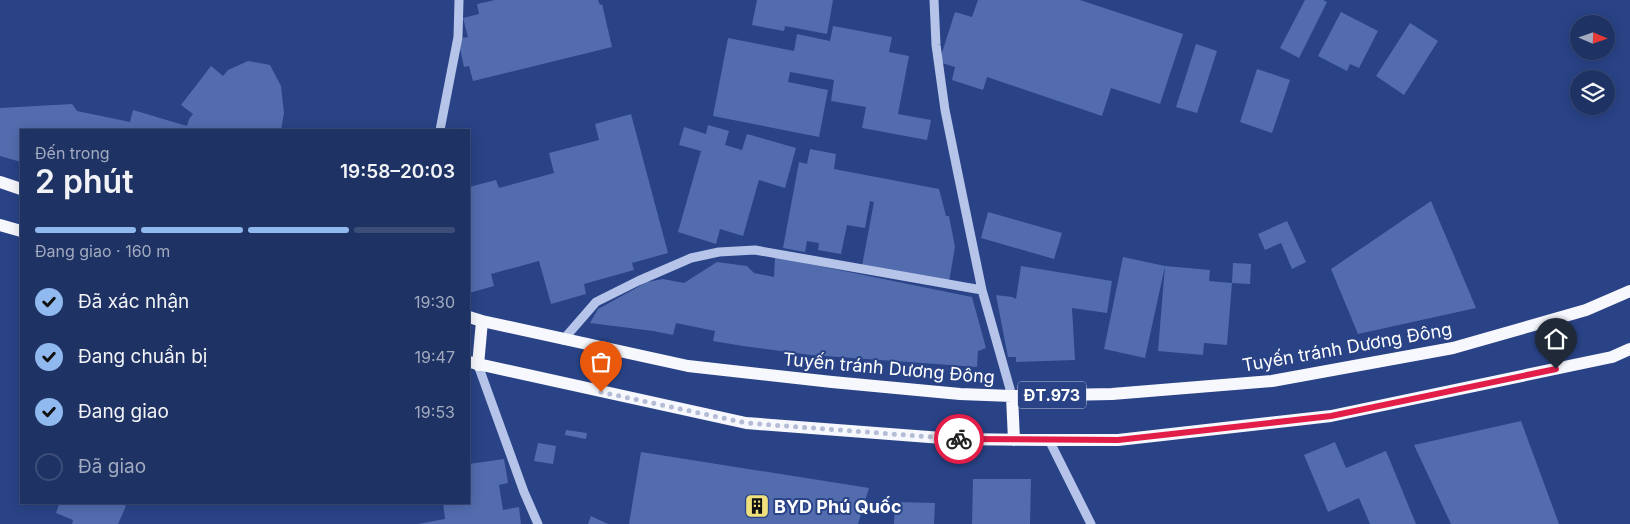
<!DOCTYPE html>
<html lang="vi">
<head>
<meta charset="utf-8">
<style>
	body { margin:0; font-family:Inter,sans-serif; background:#2c3e6d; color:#f1f3f6; height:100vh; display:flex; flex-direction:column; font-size:19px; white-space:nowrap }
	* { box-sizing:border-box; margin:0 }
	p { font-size:16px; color:#a1aabf }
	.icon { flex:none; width:28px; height:28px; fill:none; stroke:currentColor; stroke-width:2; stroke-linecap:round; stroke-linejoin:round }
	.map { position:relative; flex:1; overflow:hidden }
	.sheet { position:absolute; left:20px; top:129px; width:450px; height:375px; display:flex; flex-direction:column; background:#1f3264; border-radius:0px; box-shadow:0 2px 12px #0003,0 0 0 1px #3c4d78 }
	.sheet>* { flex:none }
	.needle { width:32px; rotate:92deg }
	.fabs { position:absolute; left:1570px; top:15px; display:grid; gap:10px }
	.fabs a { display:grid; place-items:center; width:45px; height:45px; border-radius:50%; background:#1f3264; box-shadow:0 2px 12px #0003,0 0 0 1px #3c4d78; font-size:25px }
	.pin { position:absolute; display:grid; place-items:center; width:42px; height:42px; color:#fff; margin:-51px -21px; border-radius:50% 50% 50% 0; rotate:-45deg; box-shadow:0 0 5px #0007 }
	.pin .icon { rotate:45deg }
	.courier { position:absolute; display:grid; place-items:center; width:50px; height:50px; margin:-25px; border:4px solid #e11d48; border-radius:50%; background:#fff; color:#222; box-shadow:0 1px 6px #0007 }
	.headline em { font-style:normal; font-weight:600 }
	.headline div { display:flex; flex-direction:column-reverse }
	.headline { display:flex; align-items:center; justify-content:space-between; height:85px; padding:0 15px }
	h1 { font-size:32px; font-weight:600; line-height:38px }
	.bar { display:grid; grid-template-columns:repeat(4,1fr); gap:8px 5px; align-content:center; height:60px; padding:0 15px }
	.bar i { height:6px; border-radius:4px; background:#3c4d78 }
	.bar .on { background:#90b9f0 }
	.bar p { grid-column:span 4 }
	ol { padding:0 15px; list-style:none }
	li { display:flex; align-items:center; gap:15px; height:55px }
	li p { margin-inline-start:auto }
	li .icon { padding:5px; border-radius:50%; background:#90b9f0; color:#111; stroke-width:4 }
	li:last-child { color:#a1aabf }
	li i { width:28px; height:28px; border:2px solid #3c4d78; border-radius:50% }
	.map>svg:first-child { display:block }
	.building { fill:#526cae }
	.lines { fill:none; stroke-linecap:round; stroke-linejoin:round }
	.minor { stroke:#b5c4e8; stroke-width:9 }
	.major { stroke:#f7f8fe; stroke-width:12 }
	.done { stroke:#b4bdd5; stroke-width:5; stroke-dasharray:0 9 }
	.route { stroke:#e11d48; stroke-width:6 }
	.labels { text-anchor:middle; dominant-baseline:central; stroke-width:4; stroke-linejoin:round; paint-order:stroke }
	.shield { fill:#294386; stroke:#bfc7db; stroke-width:1 }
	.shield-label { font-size:16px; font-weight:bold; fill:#fff }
	.street-label { font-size:18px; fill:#fff; stroke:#294386 }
	.poi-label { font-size:18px; font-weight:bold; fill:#fff; stroke:#294386; text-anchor:start }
</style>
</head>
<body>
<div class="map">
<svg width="1630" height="524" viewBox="0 0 1630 524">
	<rect width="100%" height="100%" fill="#294386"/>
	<!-- building -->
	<path class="building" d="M 495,0 L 598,0 L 600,5 L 602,4 L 612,47 L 473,81 L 469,66 L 464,67 L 458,39 L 468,37 L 463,18 L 479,14 L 477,4 Z
		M 757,0 L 833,0 L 827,34 L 785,26 L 784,31 L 752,25 Z
		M 978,0 L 1080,0 L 1183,34 L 1160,104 L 1111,88 L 1102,116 L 987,77 L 983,90 L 952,80 L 955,67 L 939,62 L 955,12 L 972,17 Z
		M 1305,0 L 1323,0 L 1327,2 L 1299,58 L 1280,48 Z
		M 1341,12 L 1378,31 L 1359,68 L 1350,64 L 1347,71 L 1318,56 Z
		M 1410,23 L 1438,41 L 1404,95 L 1376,76 Z
		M 833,26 L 892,37 L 889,52 L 909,56 L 898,114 L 931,120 L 927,140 L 862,128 L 866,107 L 831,101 L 834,80 L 790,72 L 788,82 L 828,90 L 819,137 L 713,116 L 728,38 L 794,51 L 797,34 L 830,41 Z
		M 1196,44 L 1217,51 L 1197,113 L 1176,107 Z
		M 248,61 L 270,65 L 281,86 L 284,113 L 281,130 L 21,130 L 21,162 L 0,156 L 0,108 L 72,104 L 77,111 L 130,122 L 133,110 L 187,126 L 189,119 L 193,114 L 181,105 L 211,66 L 223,76 L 228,70 Z
		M 1257,69 L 1290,80 L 1272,133 L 1240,122 Z
		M 631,114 L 668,253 L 632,263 L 634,270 L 584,284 L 586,294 L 551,304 L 539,261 L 491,274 L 494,286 L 469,293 L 469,187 L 496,180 L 499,188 L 554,173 L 549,153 L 599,140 L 595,124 Z
		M 708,125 L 729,131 L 725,145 L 742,150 L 747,134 L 796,148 L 785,188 L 759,180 L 743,236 L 720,229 L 716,244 L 678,232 L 701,151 L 679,145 L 684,127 L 706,134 Z
		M 810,149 L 836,154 L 834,169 L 939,189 L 946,216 L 949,216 L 955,247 L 949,282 L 862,266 L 874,202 L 870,201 L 865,228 L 847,225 L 841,254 L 818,250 L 819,243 L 807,241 L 805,252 L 783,248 L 799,162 L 807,164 Z
		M 1431,201 L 1476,308 L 1358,334 L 1331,269 Z
		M 988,212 L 1062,233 L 1054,259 L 981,238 Z
		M 1287,221 L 1306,262 L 1292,269 L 1281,243 L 1265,250 L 1258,234 Z
		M 775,257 L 972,297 L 986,348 L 978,351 L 977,367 L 811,355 L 743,346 L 713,341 L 715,331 L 676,323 L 673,335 L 653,331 L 590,323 L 598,309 L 647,282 L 663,279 L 684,283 L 717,262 L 747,266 L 754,273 L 774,277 Z
		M 1123,257 L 1165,266 L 1145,358 L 1104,349 Z
		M 1233,263 L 1251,264 L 1250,284 L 1232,283 Z
		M 1021,266 L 1112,281 L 1107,313 L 1072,308 L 1075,360 L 1016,362 L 1016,357 L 1008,357 L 996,295 L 1012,297 L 1016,299 Z
		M 1165,266 L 1210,270 L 1209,281 L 1232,283 L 1227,345 L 1204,343 L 1203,355 L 1158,351 Z
		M 1521,421 L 1559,524 L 1451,524 L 1414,445 Z
		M 566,430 L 587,433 L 586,439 L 565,435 Z
		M 1335,442 L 1346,468 L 1386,451 L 1416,524 L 1370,524 L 1359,498 L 1328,512 L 1304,455 Z
		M 538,443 L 556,446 L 553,464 L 534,461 Z
		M 641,452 L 869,488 L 858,524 L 629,524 Z
		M 504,459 L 508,483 L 499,485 L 503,510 L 519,507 L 521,524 L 418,524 L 445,519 L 443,502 L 469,502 L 469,464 Z
		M 973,479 L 1031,479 L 1030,524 L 972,524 Z
		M 60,502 L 118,502 L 126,506 L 118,524 L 72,524 L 73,520 L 56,513 Z
		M 895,502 L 935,503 L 934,524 L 894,524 Z
		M 591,516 L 608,524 L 588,524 Z"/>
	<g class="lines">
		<!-- minor -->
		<path class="minor" d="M 934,0 L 936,45 L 945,110 L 958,174 L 982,290 L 1012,396
			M 440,130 L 458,37 L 459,0
			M 563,340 L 596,302 L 638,281 L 691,258 L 719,252 L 755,250 L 982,290
			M 478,365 L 524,492 L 538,524
			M 1049,440 L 1091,524"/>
		<!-- major -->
		<path class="major" d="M 0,182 L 21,189
			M 0,225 L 21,231
			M 469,317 L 482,321 L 688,366 L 832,382 L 960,394 L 1012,396 L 1112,394 L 1272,381 L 1453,348 L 1586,310 L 1630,291
			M 469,362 L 746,423 L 955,439 L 1049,440 L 1118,440 L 1331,416 L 1612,357 L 1630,349
			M 478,365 L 482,321
			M 1012,396 L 1014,440"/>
	</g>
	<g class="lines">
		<!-- done -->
		<path class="done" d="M 601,392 L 746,423 L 959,439"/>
		<!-- route -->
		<path class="route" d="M 959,439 L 1118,440 L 1331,416 L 1556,369"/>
	</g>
	<!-- icons -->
	<defs>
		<symbol id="building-square" viewBox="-11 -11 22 22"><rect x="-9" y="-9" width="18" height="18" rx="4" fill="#efe07c" stroke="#294386"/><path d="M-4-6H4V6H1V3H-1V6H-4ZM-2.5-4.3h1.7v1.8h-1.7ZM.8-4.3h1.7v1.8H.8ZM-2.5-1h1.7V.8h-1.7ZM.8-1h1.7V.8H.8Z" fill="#111"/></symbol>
	</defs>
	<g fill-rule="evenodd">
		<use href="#building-square" x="743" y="492" width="28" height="28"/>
	</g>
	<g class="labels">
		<!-- shield labels -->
		<rect class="shield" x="1018" y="381.5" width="68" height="27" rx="4"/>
		<g class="shield-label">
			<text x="1052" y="395">ĐT.973</text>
		</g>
		<!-- street labels -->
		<g class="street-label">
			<text transform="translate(1347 347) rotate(-10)">Tuyến tránh Dương Đông</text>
			<text transform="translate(889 368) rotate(5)">Tuyến tránh Dương Đông</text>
		</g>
		<!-- poi labels -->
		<g class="poi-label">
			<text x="774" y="506">BYD Phú Quốc</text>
		</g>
	</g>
</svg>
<div class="fabs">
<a><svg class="needle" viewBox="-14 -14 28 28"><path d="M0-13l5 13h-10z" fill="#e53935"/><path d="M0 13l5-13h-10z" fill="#a1aabf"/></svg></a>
<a><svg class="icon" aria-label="layers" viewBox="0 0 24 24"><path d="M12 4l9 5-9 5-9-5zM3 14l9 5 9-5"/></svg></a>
</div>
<div class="pin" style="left:601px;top:392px;background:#ea580c"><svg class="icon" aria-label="bag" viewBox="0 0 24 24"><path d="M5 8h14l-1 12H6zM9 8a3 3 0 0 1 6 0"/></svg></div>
<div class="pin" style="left:1556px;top:369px;background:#1f2937"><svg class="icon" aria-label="home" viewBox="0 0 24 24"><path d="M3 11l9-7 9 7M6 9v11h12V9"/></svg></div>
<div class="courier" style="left:959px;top:439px"><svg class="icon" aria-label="bike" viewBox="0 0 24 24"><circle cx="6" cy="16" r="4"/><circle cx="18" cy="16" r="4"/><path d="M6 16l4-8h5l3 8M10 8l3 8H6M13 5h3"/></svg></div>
<section class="sheet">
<div class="headline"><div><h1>2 phút</h1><p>Đến trong</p></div><em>19:58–20:03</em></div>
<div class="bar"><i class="on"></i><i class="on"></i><i class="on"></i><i></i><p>Đang giao · 160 m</p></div>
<ol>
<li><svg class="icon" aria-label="check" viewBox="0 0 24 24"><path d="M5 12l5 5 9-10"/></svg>Đã xác nhận<p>19:30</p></li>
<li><svg class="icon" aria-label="check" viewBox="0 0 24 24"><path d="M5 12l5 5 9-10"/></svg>Đang chuẩn bị<p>19:47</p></li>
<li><svg class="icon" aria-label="check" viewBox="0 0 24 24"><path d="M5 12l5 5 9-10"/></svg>Đang giao<p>19:53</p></li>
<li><i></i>Đã giao</li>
</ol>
</section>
</div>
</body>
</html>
